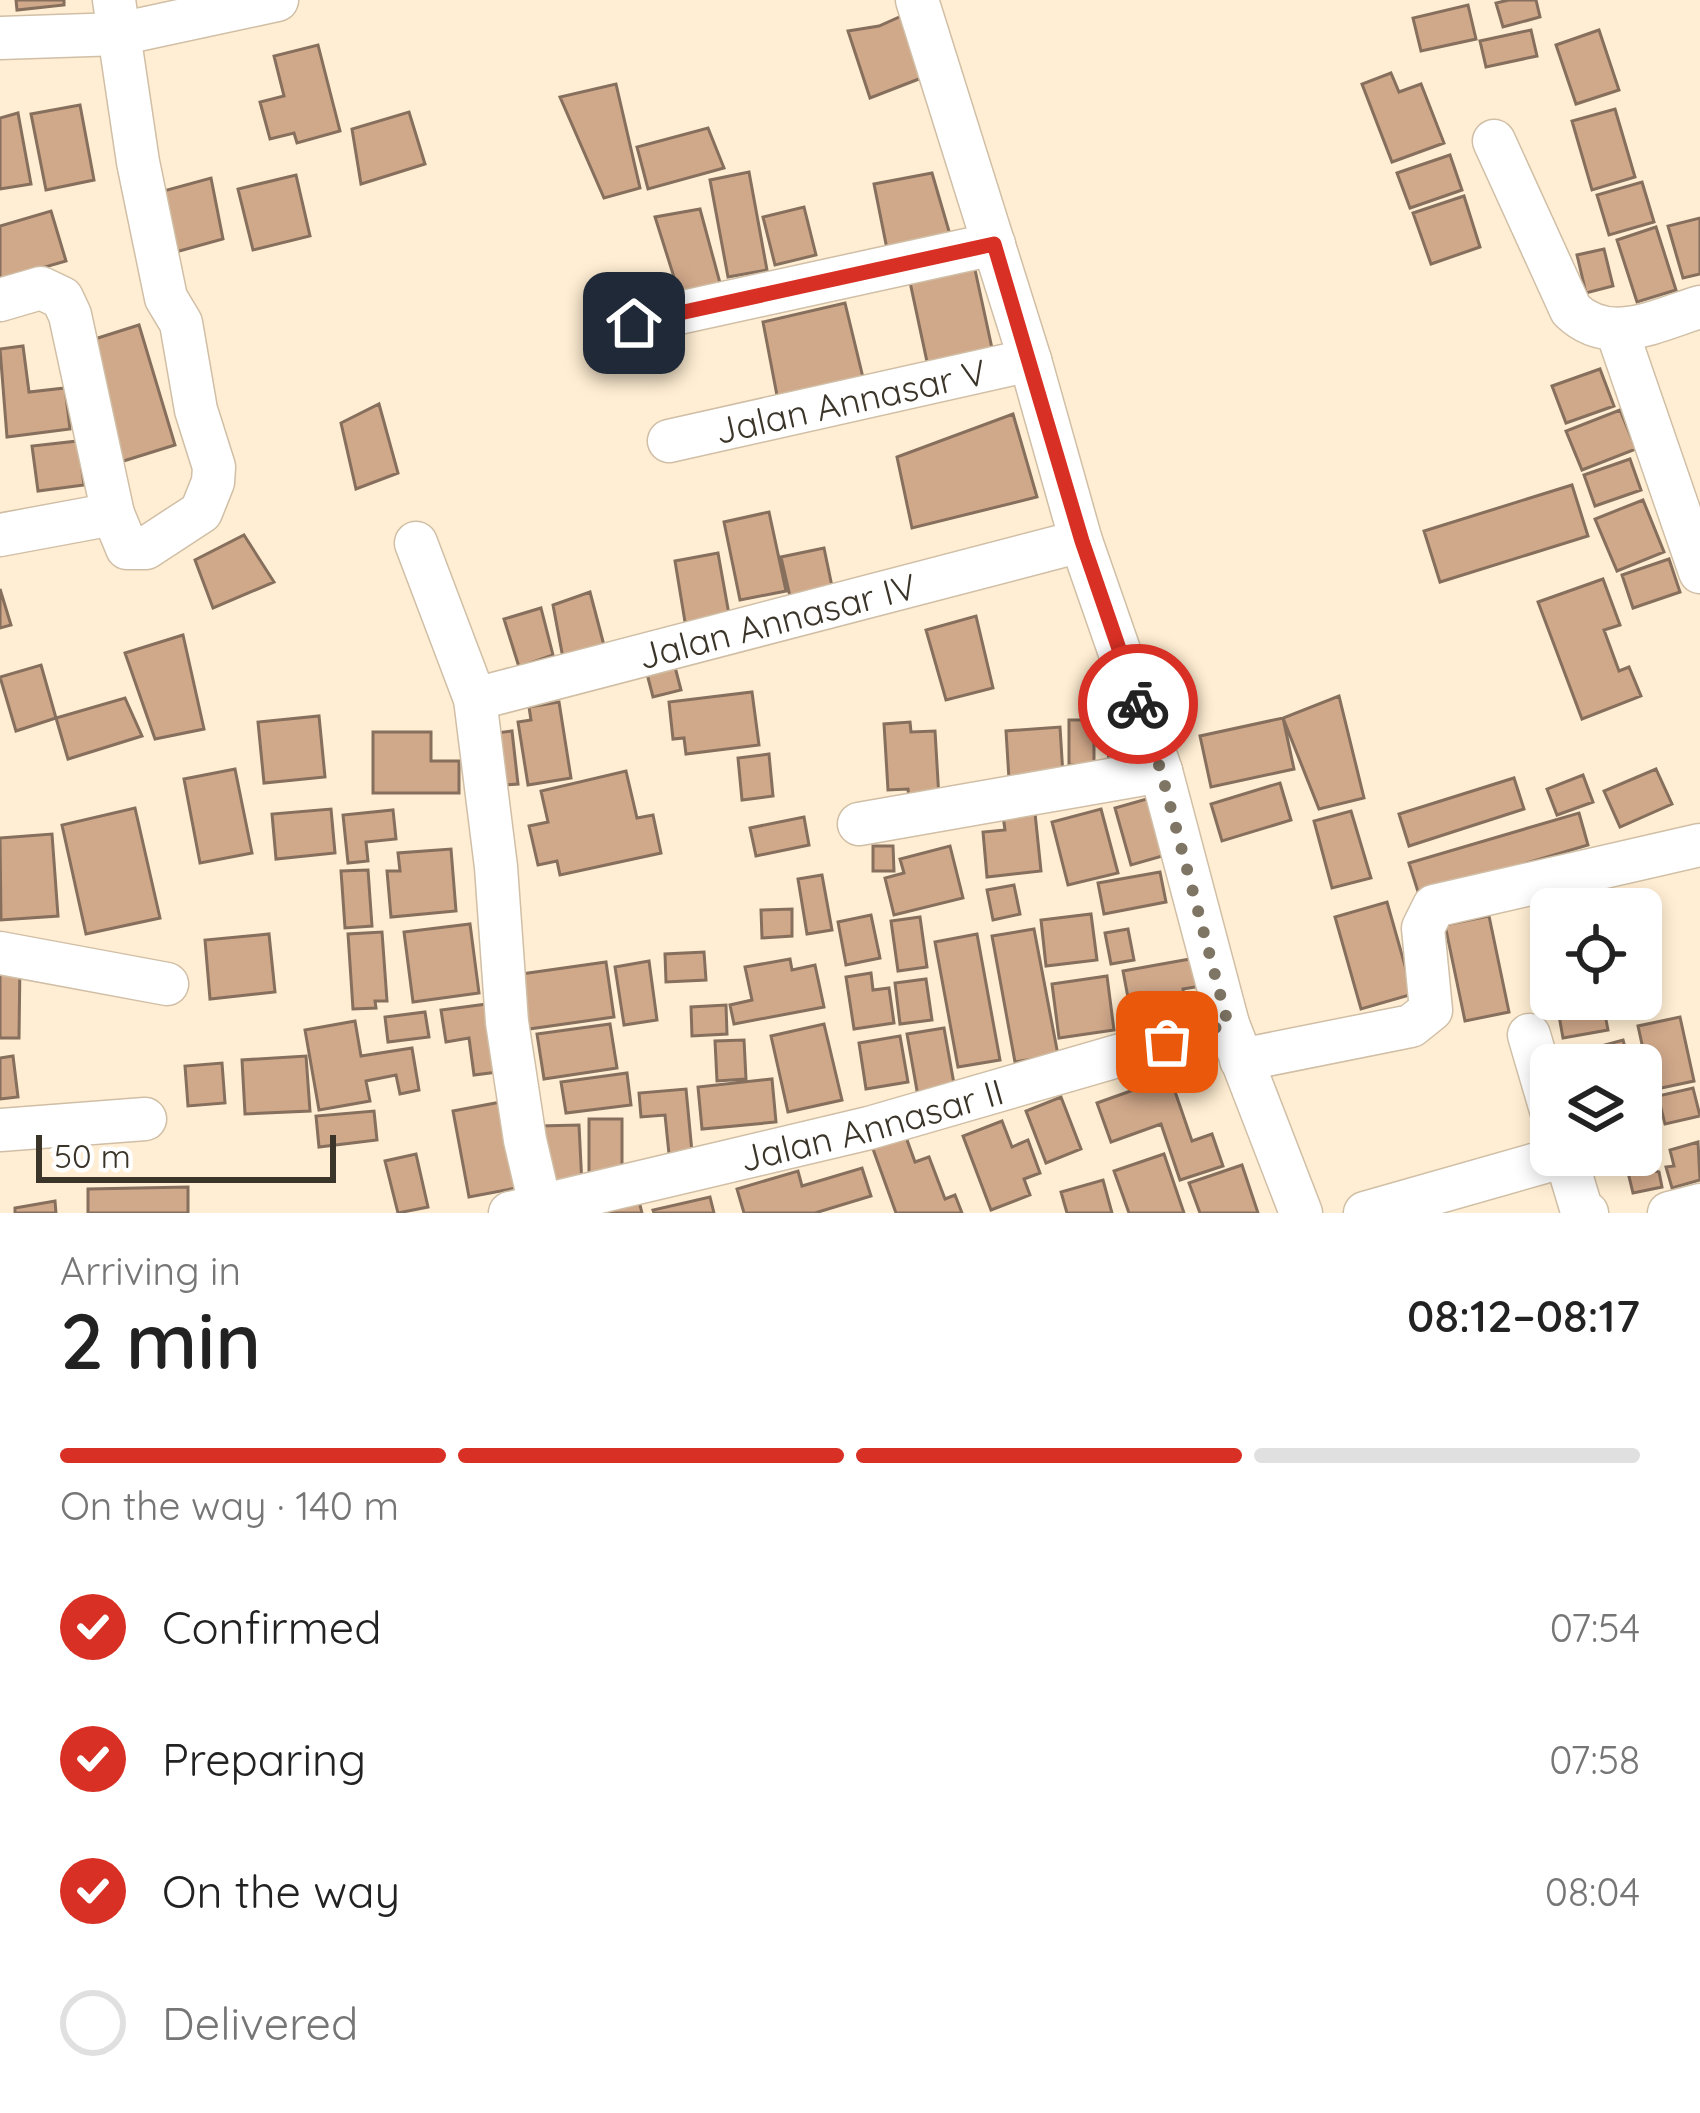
<!DOCTYPE html>
<html lang="en">
<head>
<meta charset="utf-8">
<style>
	body { margin:0; font-family:Quicksand,sans-serif; background:#f6f6f6; color:#222; height:100vh; display:flex; flex-direction:column; font-size:45px; white-space:nowrap }
	* { box-sizing:border-box; margin:0 }
	p { font-size:39px; color:#767676 }
	.icon { flex:none; width:66px; height:66px; fill:none; stroke:currentColor; stroke-width:2; stroke-linecap:round; stroke-linejoin:round }
	.map { position:relative; height:1213px; overflow:hidden }
	.drawer { display:flex; flex-direction:column; background:#fff; flex:1 }
	.drawer>* { flex:none }
	.fabs { position:absolute; left:1530px; top:888px; display:grid; gap:24px }
	.fabs a { display:grid; place-items:center; width:132px; height:132px; border-radius:18px; background:#fff; box-shadow:0 6px 18px #0003; font-size:60px }
	.scale { position:absolute; left:36px; bottom:30px; width:300px; box-sizing:border-box; padding-left:12px; border:6px solid #3a3429; border-top:0; font-size:33px; line-height:42px; white-space:nowrap; color:#3a3429; -webkit-text-stroke:9px #fff; paint-order:stroke }
	.pin { position:absolute; display:grid; place-items:center; width:102px; height:102px; color:#fff; margin:-51px; border-radius:24px; box-shadow:0 6px 18px #0006 }
	.courier { position:absolute; display:grid; place-items:center; width:120px; height:120px; margin:-60px; border:9px solid #d93025; border-radius:50%; background:#fff; color:#222; box-shadow:0 3px 15px #0007 }
	.summary em { font-style:normal; font-weight:600 }
	.summary div { display:flex; flex-direction:column-reverse }
	.summary { display:flex; align-items:center; justify-content:space-between; height:204px; padding:0 60px }
	h1 { font-size:78px; font-weight:600; line-height:90px }
	.bar { display:grid; grid-template-columns:repeat(4,1fr); gap:18px 12px; align-content:center; height:144px; padding:0 60px }
	.bar i { height:15px; border-radius:9px; background:#e0e0e0 }
	.bar .selected { background:#d93025 }
	.bar p { grid-column:span 4 }
	ol { padding:0 60px; list-style:none }
	li { display:flex; align-items:center; gap:36px; height:132px }
	li p { margin-inline-start:auto }
	li .icon { padding:12px; border-radius:50%; background:#d93025; color:#fff; stroke-width:4 }
	li:last-child { color:#767676 }
	li i { width:66px; height:66px; border:6px solid #e0e0e0; border-radius:50% }
	.map>svg:first-child { display:block }
	.building { fill:#d0a88a; stroke:#866f5d; stroke-width:3 }
	.lines { fill:none; stroke-linecap:round; stroke-linejoin:round }
	.minor-casing { stroke:#d0bfa6; stroke-width:45 }
	.minor { stroke:#fff; stroke-width:42 }
	.done { stroke:#7f7564; stroke-width:12; stroke-dasharray:0 21.6 }
	.route { stroke:#d93025; stroke-width:15 }
	.labels { text-anchor:middle; dominant-baseline:central; stroke-width:12; stroke-linejoin:round; paint-order:stroke }
	.street-label { font-size:36px; fill:#3a3429; stroke:#fff }
</style>
</head>
<body>
<div class="map">
<svg width="1700" height="1213" viewBox="0 0 1700 1213">
	<rect width="100%" height="100%" fill="#ffeed3"/>
	<!-- building -->
	<path class="building" d="M 16,0 L 64,0 L 64,5 L 17,10 Z
		M 1509,0 L 1536,0 L 1540,17 L 1503,27 L 1496,3 Z
		M 1468,5 L 1476,39 L 1421,51 L 1413,18 Z
		M 906,14 L 924,77 L 870,98 L 848,31 L 879,26 Z
		M 1531,30 L 1537,56 L 1486,67 L 1480,41 Z
		M 1599,30 L 1619,90 L 1576,104 L 1556,45 Z
		M 318,45 L 340,131 L 297,143 L 294,133 L 270,139 L 260,102 L 284,96 L 274,56 Z
		M 1391,73 L 1399,92 L 1421,84 L 1444,143 L 1392,162 L 1362,84 Z
		M 616,84 L 640,188 L 604,198 L 560,97 Z
		M 80,105 L 94,180 L 46,190 L 31,114 Z
		M 1615,109 L 1635,177 L 1592,190 L 1572,121 Z
		M 409,112 L 425,164 L 361,184 L 352,129 Z
		M 18,113 L 31,184 L 0,189 L 0,118 Z
		M 708,128 L 724,168 L 648,189 L 637,147 Z
		M 1450,155 L 1462,190 L 1410,208 L 1397,173 Z
		M 749,172 L 767,270 L 728,277 L 710,180 Z
		M 932,173 L 951,238 L 887,249 L 874,184 Z
		M 296,175 L 310,236 L 253,250 L 238,189 Z
		M 211,178 L 223,239 L 165,255 L 156,193 Z
		M 1642,182 L 1654,222 L 1609,235 L 1597,195 Z
		M 1464,196 L 1480,247 L 1431,264 L 1413,213 Z
		M 804,207 L 816,255 L 775,265 L 763,217 Z
		M 700,209 L 720,283 L 679,293 L 655,217 Z
		M 51,211 L 66,261 L 0,280 L 0,226 Z
		M 1700,218 L 1700,274 L 1683,278 L 1668,226 Z
		M 1656,227 L 1676,290 L 1637,302 L 1617,240 Z
		M 1604,249 L 1613,286 L 1586,293 L 1577,255 Z
		M 974,265 L 993,353 L 929,371 L 910,282 Z
		M 845,303 L 865,386 L 779,406 L 763,322 Z
		M 139,325 L 175,445 L 117,463 L 82,343 Z
		M 23,346 L 29,392 L 65,388 L 70,429 L 7,437 L 0,349 Z
		M 1600,369 L 1614,406 L 1566,423 L 1552,386 Z
		M 379,404 L 398,473 L 356,489 L 341,423 Z
		M 1620,410 L 1636,449 L 1582,470 L 1566,431 Z
		M 1013,414 L 1037,497 L 912,528 L 897,457 Z
		M 78,441 L 84,485 L 38,491 L 32,446 Z
		M 1630,459 L 1641,490 L 1595,506 L 1584,475 Z
		M 1572,485 L 1588,536 L 1440,582 L 1424,531 Z
		M 1643,500 L 1664,552 L 1617,571 L 1595,519 Z
		M 769,512 L 786,591 L 740,600 L 724,522 Z
		M 244,535 L 274,582 L 213,608 L 195,560 Z
		M 824,548 L 834,596 L 792,605 L 781,557 Z
		M 718,553 L 730,620 L 686,628 L 675,561 Z
		M 1669,559 L 1680,592 L 1633,608 L 1622,575 Z
		M 1603,579 L 1620,625 L 1604,630 L 1619,671 L 1629,667 L 1641,696 L 1582,719 L 1538,602 Z
		M 0,589 L 11,625 L 0,628 Z
		M 590,592 L 606,653 L 563,658 L 553,605 Z
		M 541,608 L 553,655 L 519,667 L 504,619 Z
		M 976,616 L 993,688 L 946,700 L 926,630 Z
		M 183,635 L 204,729 L 155,739 L 125,653 Z
		M 41,665 L 56,718 L 16,731 L 0,677 Z
		M 675,667 L 681,690 L 653,697 L 647,674 Z
		M 752,692 L 759,745 L 686,754 L 684,738 L 673,739 L 669,702 Z
		M 1339,696 L 1364,798 L 1319,809 L 1283,718 Z
		M 125,698 L 142,736 L 68,759 L 56,718 Z
		M 559,702 L 571,778 L 528,785 L 518,722 L 531,720 L 529,707 Z
		M 1136,708 L 1139,764 L 1109,765 L 1106,710 Z
		M 319,716 L 325,777 L 264,783 L 258,722 Z
		M 1283,718 L 1294,769 L 1211,787 L 1200,736 Z
		M 1069,720 L 1094,720 L 1094,765 L 1069,765 Z
		M 910,722 L 911,732 L 935,731 L 939,798 L 909,800 L 908,789 L 888,790 L 884,724 Z
		M 1060,727 L 1063,775 L 1009,779 L 1006,731 Z
		M 512,731 L 518,784 L 492,786 L 496,733 Z
		M 373,732 L 431,732 L 431,761 L 459,761 L 459,793 L 373,793 Z
		M 769,754 L 773,796 L 742,800 L 738,758 Z
		M 235,769 L 252,853 L 200,863 L 184,779 Z
		M 1656,769 L 1672,804 L 1620,827 L 1604,791 Z
		M 626,771 L 637,818 L 653,815 L 661,853 L 560,875 L 557,861 L 538,865 L 529,826 L 548,822 L 541,791 Z
		M 1583,775 L 1593,802 L 1557,815 L 1547,789 Z
		M 1514,778 L 1524,809 L 1409,846 L 1399,814 Z
		M 1280,783 L 1291,820 L 1222,841 L 1211,804 Z
		M 1150,798 L 1166,855 L 1131,865 L 1115,808 Z
		M 135,808 L 160,918 L 86,934 L 62,825 Z
		M 331,809 L 335,853 L 276,859 L 272,814 Z
		M 1101,809 L 1118,873 L 1068,885 L 1052,822 Z
		M 393,810 L 396,839 L 366,842 L 368,861 L 348,863 L 343,815 Z
		M 1351,811 L 1371,878 L 1332,888 L 1314,821 Z
		M 1035,813 L 1041,871 L 987,877 L 983,832 L 1005,830 L 1003,816 Z
		M 1579,813 L 1588,845 L 1419,895 L 1409,863 Z
		M 804,817 L 809,845 L 756,856 L 750,828 Z
		M 52,834 L 58,916 L 1,920 L 0,838 Z
		M 873,846 L 893,846 L 894,871 L 873,871 Z
		M 950,846 L 963,898 L 894,915 L 885,878 L 904,873 L 900,859 Z
		M 451,849 L 456,911 L 391,917 L 387,871 L 400,871 L 398,853 Z
		M 368,870 L 372,926 L 345,928 L 341,871 Z
		M 1160,872 L 1166,902 L 1104,914 L 1098,883 Z
		M 822,875 L 832,930 L 807,934 L 798,879 Z
		M 1014,885 L 1020,914 L 993,920 L 987,890 Z
		M 1387,902 L 1413,994 L 1361,1009 L 1335,917 Z
		M 792,909 L 792,936 L 762,938 L 761,910 Z
		M 1091,914 L 1097,960 L 1046,966 L 1041,920 Z
		M 871,915 L 880,958 L 846,965 L 838,922 Z
		M 1489,916 L 1509,1012 L 1465,1021 L 1445,925 Z
		M 920,917 L 927,967 L 898,971 L 891,921 Z
		M 470,924 L 479,993 L 413,1002 L 404,932 Z
		M 1034,929 L 1058,1055 L 1015,1062 L 992,936 Z
		M 1128,929 L 1134,960 L 1111,964 L 1105,933 Z
		M 382,932 L 387,1001 L 375,1001 L 376,1008 L 353,1009 L 348,934 Z
		M 269,934 L 275,992 L 210,999 L 205,940 Z
		M 977,934 L 1000,1060 L 958,1067 L 935,942 Z
		M 1551,940 L 1551,975 L 1550,975 L 1541,942 Z
		M 704,952 L 706,980 L 666,982 L 665,954 Z
		M 1201,957 L 1207,985 L 1183,989 L 1190,1030 L 1136,1040 L 1123,971 Z
		M 790,959 L 792,970 L 815,965 L 824,1007 L 734,1024 L 730,1005 L 752,1000 L 745,967 Z
		M 649,961 L 657,1020 L 624,1025 L 615,967 Z
		M 0,962 L 20,962 L 19,1038 L 0,1038 Z
		M 606,962 L 614,1017 L 522,1030 L 514,975 Z
		M 871,973 L 873,990 L 889,988 L 894,1023 L 854,1029 L 846,977 Z
		M 1107,976 L 1114,1030 L 1059,1038 L 1052,984 Z
		M 926,979 L 932,1020 L 900,1024 L 895,983 Z
		M 1556,999 L 1602,999 L 1608,1030 L 1563,1038 Z
		M 487,1004 L 498,1072 L 474,1075 L 469,1038 L 446,1042 L 441,1010 Z
		M 726,1005 L 727,1034 L 692,1036 L 691,1007 Z
		M 425,1012 L 429,1037 L 388,1042 L 385,1017 Z
		M 1680,1017 L 1694,1081 L 1652,1090 L 1638,1026 Z
		M 355,1021 L 361,1056 L 412,1048 L 419,1090 L 400,1094 L 396,1075 L 366,1081 L 370,1101 L 319,1110 L 305,1030 Z
		M 610,1024 L 617,1068 L 544,1079 L 537,1034 Z
		M 824,1024 L 842,1100 L 788,1112 L 771,1036 Z
		M 944,1028 L 956,1095 L 919,1102 L 907,1034 Z
		M 900,1036 L 908,1082 L 866,1089 L 859,1043 Z
		M 744,1040 L 746,1079 L 717,1081 L 715,1041 Z
		M 1623,1040 L 1627,1055 L 1605,1061 L 1601,1046 Z
		M 13,1056 L 18,1097 L 0,1099 L 0,1058 Z
		M 306,1056 L 310,1111 L 245,1114 L 242,1060 Z
		M 222,1063 L 225,1103 L 188,1106 L 185,1066 Z
		M 627,1073 L 631,1105 L 566,1113 L 561,1082 Z
		M 1170,1077 L 1192,1141 L 1212,1134 L 1223,1166 L 1180,1180 L 1161,1124 L 1111,1142 L 1097,1103 Z
		M 772,1079 L 776,1122 L 702,1129 L 698,1087 Z
		M 1693,1088 L 1700,1116 L 1665,1124 L 1658,1096 Z
		M 686,1089 L 692,1152 L 669,1154 L 665,1115 L 641,1117 L 639,1093 Z
		M 1061,1097 L 1081,1149 L 1046,1163 L 1026,1111 Z
		M 506,1101 L 522,1187 L 469,1197 L 453,1111 Z
		M 374,1111 L 377,1140 L 319,1147 L 316,1116 Z
		M 1648,1117 L 1653,1142 L 1641,1144 L 1641,1119 Z
		M 589,1119 L 622,1119 L 622,1177 L 589,1177 Z
		M 1002,1121 L 1012,1147 L 1028,1140 L 1040,1173 L 1024,1179 L 1030,1195 L 991,1210 L 963,1136 Z
		M 579,1125 L 582,1185 L 542,1187 L 539,1126 Z
		M 902,1126 L 915,1162 L 929,1157 L 945,1199 L 955,1195 L 962,1213 L 896,1213 L 869,1138 Z
		M 1698,1142 L 1700,1180 L 1672,1188 L 1666,1167 L 1674,1166 L 1670,1150 Z
		M 416,1154 L 428,1207 L 398,1213 L 385,1161 Z
		M 1164,1154 L 1184,1213 L 1129,1213 L 1114,1171 Z
		M 1644,1155 L 1647,1169 L 1659,1172 L 1662,1187 L 1633,1193 L 1625,1160 Z
		M 1242,1165 L 1258,1213 L 1200,1213 L 1189,1183 Z
		M 862,1168 L 871,1196 L 815,1213 L 744,1213 L 737,1189 L 798,1171 L 802,1186 Z
		M 1103,1180 L 1112,1213 L 1067,1213 L 1061,1192 Z
		M 188,1187 L 188,1213 L 88,1213 L 88,1189 Z
		M 638,1197 L 642,1213 L 573,1213 Z
		M 710,1197 L 714,1213 L 654,1213 L 653,1210 Z
		M 55,1201 L 56,1213 L 15,1213 L 15,1208 Z"/>
	<g class="lines">
		<defs>
			<g id="minor">
				<path d="M 917,0 L 1030,360 L 1081,541 L 1161,771 L 1228,1024 L 1301,1213"/>
				<path d="M 0,38 L 119,34 L 277,0"/>
				<path d="M 1494,141 L 1571,310 C 1609,347 1657,320 1700,307"/>
				<path d="M 0,300 L 41,288 L 62,298 L 70,315 L 113,514 L 127,548 L 146,548 L 201,512 L 213,482 L 214,467 L 196,410 L 181,323 L 166,298 L 138,162 L 114,0"/>
				<path d="M 633,323 L 994,244"/>
				<path d="M 1617,331 L 1700,572"/>
				<path id="s1" d="M 669,441 L 1030,360"/>
				<path d="M 0,535 L 113,514"/>
				<path d="M 416,543 L 475,699 L 496,867 L 507,1022 L 525,1140 L 542,1213"/>
				<path id="s2" d="M 475,699 L 1081,541"/>
				<path d="M 859,824 L 1161,771"/>
				<path d="M 0,953 L 167,984"/>
				<path d="M 1529,1035 L 1551,1110"/>
				<path d="M 1241,1060 L 1411,1026 L 1431,1010 L 1423,928 L 1434,906 L 1700,845"/>
				<path d="M 0,1130 L 145,1119"/>
				<path d="M 1565,1155 L 1581,1208 L 1587,1213"/>
				<path id="s3" d="M 510,1213 L 869,1128 L 1228,1024"/>
				<path d="M 1365,1213 L 1565,1156"/>
				<path d="M 1669,1213 L 1700,1205"/>
			</g>
		</defs>
		<!-- minor casing -->
		<use href="#minor" class="minor-casing"/>
		<!-- minor -->
		<use href="#minor" class="minor"/>
	</g>
	<g class="lines">
		<!-- done -->
		<path class="done" d="M 1138,704 L 1161,771 L 1228,1024 L 1167,1042"/>
		<!-- route -->
		<path class="route" d="M 634,323 L 994,244 L 1082,541 L 1138,704"/>
	</g>
	<g class="labels">
		<!-- street labels -->
		<g class="street-label">
			<text stroke="none"><textPath href="#s1" startOffset="186">Jalan Annasar V</textPath></text>
			<text stroke="none"><textPath href="#s2" startOffset="312">Jalan Annasar IV</textPath></text>
			<text stroke="none"><textPath href="#s3" startOffset="372">Jalan Annasar II</textPath></text>
		</g>
	</g>
</svg>
<div class="fabs">
<a><svg class="icon" aria-label="locate" viewBox="0 0 24 24"><circle cx="12" cy="12" r="6"/><path d="M12 2v4M12 18v4M2 12h4M18 12h4"/></svg></a>
<a><svg class="icon" aria-label="layers" viewBox="0 0 24 24"><path d="M12 4l9 5-9 5-9-5zM3 14l9 5 9-5"/></svg></a>
</div>
<div class="scale">50 m</div>
<div class="pin" style="left:1167px;top:1042px;background:#ea580c"><svg class="icon" aria-label="bag" viewBox="0 0 24 24"><path d="M5 8h14l-1 12H6zM9 8a3 3 0 0 1 6 0"/></svg></div>
<div class="pin" style="left:634px;top:323px;background:#1f2937"><svg class="icon" aria-label="home" viewBox="0 0 24 24"><path d="M3 11l9-7 9 7M6 9v11h12V9"/></svg></div>
<div class="courier" style="left:1138px;top:704px"><svg class="icon" aria-label="bike" viewBox="0 0 24 24"><circle cx="6" cy="16" r="4"/><circle cx="18" cy="16" r="4"/><path d="M6 16l4-8h5l3 8M10 8l3 8H6M13 5h3"/></svg></div>
</div>
<section class="drawer">
<div class="summary"><div><h1>2 min</h1><p>Arriving in</p></div><em>08:12–08:17</em></div>
<div class="bar"><i class="selected"></i><i class="selected"></i><i class="selected"></i><i></i><p>On the way · 140 m</p></div>
<ol>
<li><svg class="icon" aria-label="check" viewBox="0 0 24 24"><path d="M5 12l5 5 9-10"/></svg>Confirmed<p>07:54</p></li>
<li><svg class="icon" aria-label="check" viewBox="0 0 24 24"><path d="M5 12l5 5 9-10"/></svg>Preparing<p>07:58</p></li>
<li><svg class="icon" aria-label="check" viewBox="0 0 24 24"><path d="M5 12l5 5 9-10"/></svg>On the way<p>08:04</p></li>
<li><i></i>Delivered</li>
</ol>
</section>
</body>
</html>
